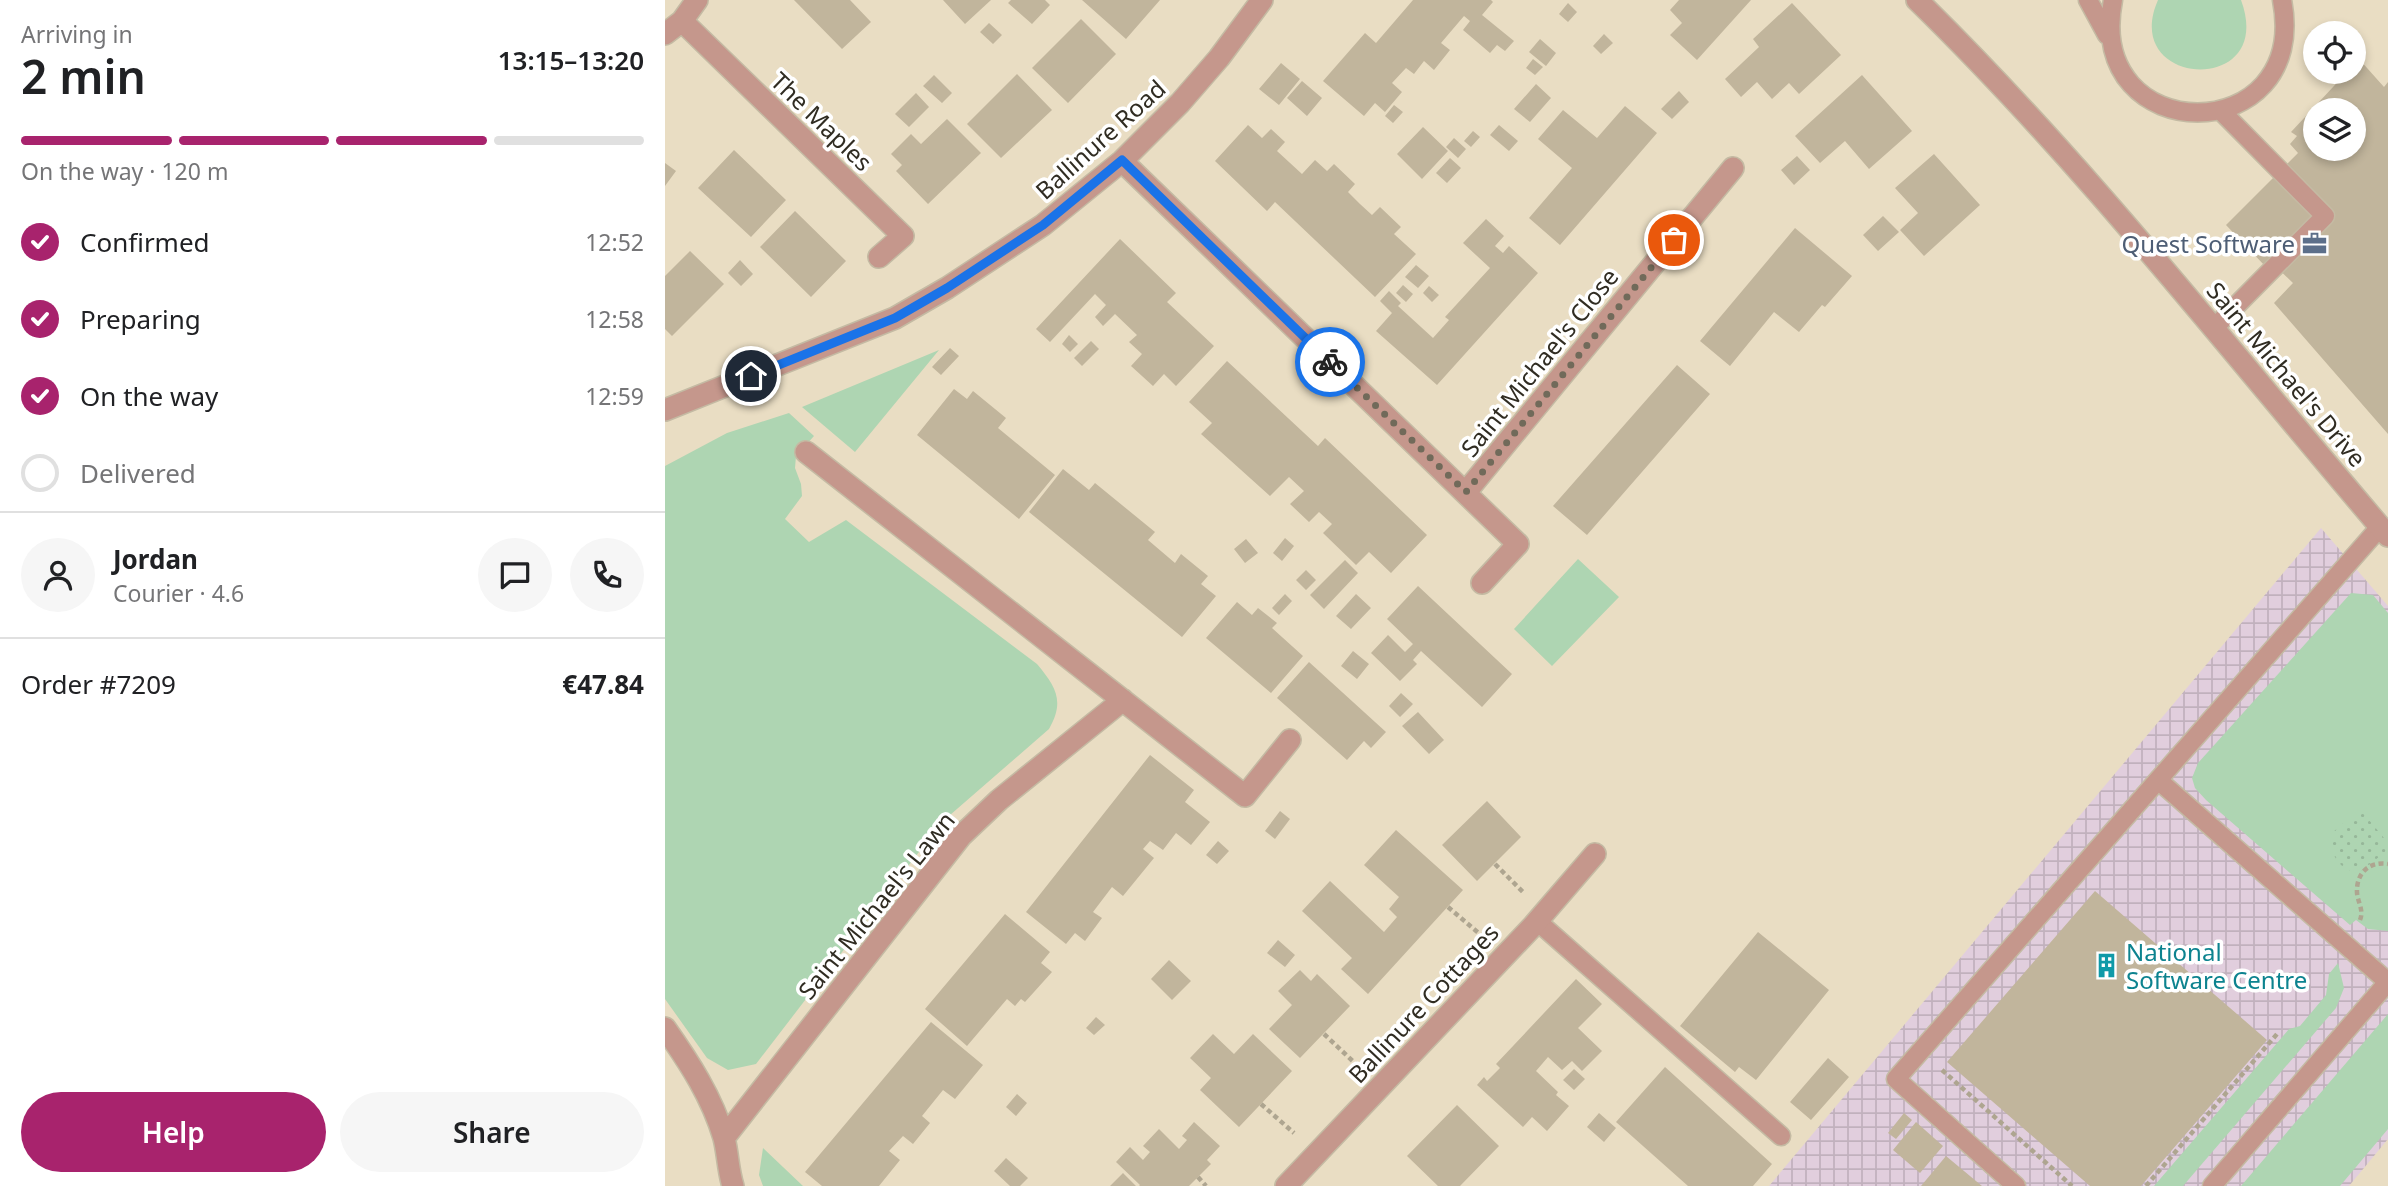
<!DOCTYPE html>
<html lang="en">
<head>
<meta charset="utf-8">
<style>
	body { margin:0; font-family:"Noto Sans",sans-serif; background:#f6f6f6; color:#202124; height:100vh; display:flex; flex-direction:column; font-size:26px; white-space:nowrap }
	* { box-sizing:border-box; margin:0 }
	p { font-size:23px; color:#757577 }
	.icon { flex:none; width:38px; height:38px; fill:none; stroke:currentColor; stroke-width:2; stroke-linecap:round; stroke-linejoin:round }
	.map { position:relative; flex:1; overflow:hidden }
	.details { display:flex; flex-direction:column; background:#fff; width:665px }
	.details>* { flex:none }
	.controls { position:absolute; left:1638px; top:21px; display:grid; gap:14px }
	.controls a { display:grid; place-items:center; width:63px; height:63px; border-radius:50%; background:#fff; box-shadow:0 4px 10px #0003; font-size:35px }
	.pin { position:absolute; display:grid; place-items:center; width:60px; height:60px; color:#fff; margin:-30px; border:4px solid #fff; border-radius:50%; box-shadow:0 2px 7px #0007 }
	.courier { position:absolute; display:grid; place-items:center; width:70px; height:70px; margin:-35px; border:5px solid #1a73e8; border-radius:50%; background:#fff; color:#222; box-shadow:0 2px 9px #0007 }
	.head em { font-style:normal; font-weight:600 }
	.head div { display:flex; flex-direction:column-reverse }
	.head { display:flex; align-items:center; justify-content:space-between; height:119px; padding:0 21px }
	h1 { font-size:46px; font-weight:600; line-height:52px }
	.bar { display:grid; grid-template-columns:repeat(4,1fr); gap:10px 7px; align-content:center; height:84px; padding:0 21px }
	.bar i { height:9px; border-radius:5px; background:#e0e0e0 }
	.bar .selected { background:#a8236d }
	.bar p { grid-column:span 4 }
	.line { display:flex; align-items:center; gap:18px; padding:0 21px; border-top:2px solid #e0e0e0 }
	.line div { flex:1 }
	.round { display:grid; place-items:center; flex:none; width:74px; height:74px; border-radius:37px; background:#f6f6f6 }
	ol { padding:0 21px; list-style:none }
	li { display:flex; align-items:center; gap:21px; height:77px }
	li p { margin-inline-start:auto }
	li .icon { padding:7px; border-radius:50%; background:#a8236d; color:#fff; stroke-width:4 }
	li:last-child { color:#757577 }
	li i { width:38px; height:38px; border:4px solid #e0e0e0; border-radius:50% }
	.button { display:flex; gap:14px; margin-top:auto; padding:14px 21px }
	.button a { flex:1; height:80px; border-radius:42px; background:#a8236d; color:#fff; font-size:28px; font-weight:600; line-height:80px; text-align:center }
	.button a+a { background:#f6f6f6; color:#202124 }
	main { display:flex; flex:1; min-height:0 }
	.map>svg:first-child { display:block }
	.industrial { fill:url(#industrial-grid) }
	.grass { fill:#aed5b2 }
	.park { fill:url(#park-dots) }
	.building { fill:#c1b59c; fill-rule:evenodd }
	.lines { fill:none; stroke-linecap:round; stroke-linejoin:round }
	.lane-casing { stroke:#c4baa3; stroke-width:21 }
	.street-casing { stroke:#c4baa3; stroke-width:24 }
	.path { stroke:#aea590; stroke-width:4.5; stroke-dasharray:5 3.5; stroke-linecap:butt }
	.lane { stroke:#c5978c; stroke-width:18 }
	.street { stroke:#c5978c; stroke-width:21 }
	.done { stroke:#716a5a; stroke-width:7; stroke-dasharray:0 12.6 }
	.route { stroke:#1a73e8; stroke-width:9 }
	.labels { text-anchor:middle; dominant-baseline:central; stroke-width:7; stroke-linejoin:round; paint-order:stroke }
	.street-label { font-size:24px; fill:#302c22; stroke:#fff }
	.service-label { font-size:24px; fill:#4e5e75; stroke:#fff; text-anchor:end }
	.culture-label { font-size:24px; fill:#0d838f; stroke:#fff; text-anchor:start }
</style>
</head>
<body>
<main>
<section class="details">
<div class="head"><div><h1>2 min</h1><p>Arriving in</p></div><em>13:15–13:20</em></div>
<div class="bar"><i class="selected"></i><i class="selected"></i><i class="selected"></i><i></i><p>On the way · 120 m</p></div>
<ol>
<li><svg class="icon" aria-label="check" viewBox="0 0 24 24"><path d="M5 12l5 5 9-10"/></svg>Confirmed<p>12:52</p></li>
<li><svg class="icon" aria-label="check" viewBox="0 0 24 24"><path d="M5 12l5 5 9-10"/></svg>Preparing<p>12:58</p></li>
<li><svg class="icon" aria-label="check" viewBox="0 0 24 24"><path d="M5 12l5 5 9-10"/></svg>On the way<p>12:59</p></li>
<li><i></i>Delivered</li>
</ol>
<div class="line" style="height:126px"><a class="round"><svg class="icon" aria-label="person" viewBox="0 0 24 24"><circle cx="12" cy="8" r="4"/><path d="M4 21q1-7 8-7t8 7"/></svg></a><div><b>Jordan</b><p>Courier · 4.6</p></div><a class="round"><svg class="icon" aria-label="chat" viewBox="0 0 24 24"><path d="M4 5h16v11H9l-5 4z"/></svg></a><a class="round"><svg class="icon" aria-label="phone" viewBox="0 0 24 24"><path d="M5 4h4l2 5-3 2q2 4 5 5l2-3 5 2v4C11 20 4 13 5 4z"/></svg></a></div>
<div class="line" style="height:91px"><div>Order #7209</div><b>€47.84</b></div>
<div class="button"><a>Help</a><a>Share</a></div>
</section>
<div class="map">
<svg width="1723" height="1186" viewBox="0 0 1723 1186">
	<defs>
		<pattern id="industrial-grid" width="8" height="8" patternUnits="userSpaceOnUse" patternTransform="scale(1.75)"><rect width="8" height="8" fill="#e1cedd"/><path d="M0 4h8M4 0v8" fill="none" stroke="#c1b1bd"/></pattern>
		<pattern id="park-dots" width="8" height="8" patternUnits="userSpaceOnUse" patternTransform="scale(1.75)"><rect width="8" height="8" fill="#aed5b2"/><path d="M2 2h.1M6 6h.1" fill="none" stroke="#96b799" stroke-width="1.8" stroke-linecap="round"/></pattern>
	</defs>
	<rect width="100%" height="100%" fill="#e9ddc3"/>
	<!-- industrial -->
	<path class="industrial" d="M 1656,528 L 1723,606 L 1723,1139 L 1684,1186 L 1104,1186 Z"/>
	<!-- grass -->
	<path class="grass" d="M 1493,0 L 1576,0 C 1612,97 1454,88 1493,0 Z
		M 274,350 L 190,452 L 137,407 Z
		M 124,413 L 149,436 L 131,456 L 130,468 L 136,484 L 137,496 L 120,519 L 144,542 L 181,520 L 372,664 C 391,687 400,701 384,729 L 277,822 L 91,1064 L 63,1070 L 42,1058 L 0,999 L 0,466 L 62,433 Z
		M 913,559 L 954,597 L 887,666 L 849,629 Z
		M 1686,593 L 1708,595 L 1723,613 L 1723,931 L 1703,929 L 1691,920 L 1685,925 L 1541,800 L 1530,788 L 1527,778 L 1533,763 Z
		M 1673,963 L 1679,988 L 1671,1008 L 1518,1186 L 1489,1186 L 1624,1029 L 1635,1026 L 1661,995 L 1664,974 Z
		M 1723,1014 L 1723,1129 L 1675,1186 L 1576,1186 Z
		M 98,1148 L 138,1186 L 98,1186 L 94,1175 Z"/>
	<!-- park -->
	<path class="park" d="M 1695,809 L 1723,843 L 1723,850 L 1693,873 C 1673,869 1664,854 1667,833 Z"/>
	<!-- building -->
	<path class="building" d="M 129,0 L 185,0 L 206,22 L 177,49 Z
		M 278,0 L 326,0 L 300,24 Z
		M 346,0 L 380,0 L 385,5 L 367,24 L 343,3 Z
		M 417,0 L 495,0 L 461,39 Z
		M 748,0 L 826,0 L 828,2 L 817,15 L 849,41 L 840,51 L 832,45 L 825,53 L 798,30 L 805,21 L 799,16 L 776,43 L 785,50 L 769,70 L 759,61 L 749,74 L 741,68 L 727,83 L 737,92 L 720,112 L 710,103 L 699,116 L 658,81 L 700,33 L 711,43 Z
		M 1014,0 L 1086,0 L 1032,60 L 1005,35 L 1017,23 L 1005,10 Z
		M 903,3 L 912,12 L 903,22 L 894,14 Z
		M 1127,3 L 1176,55 L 1134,94 L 1124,83 L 1107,99 L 1092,82 L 1076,97 L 1060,79 L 1094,47 L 1088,39 Z
		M 416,19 L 451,54 L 403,103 L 367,68 Z
		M 324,23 L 337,35 L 328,44 L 315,32 Z
		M 939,34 L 948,43 L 936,54 L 928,46 Z
		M 875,39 L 891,53 L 881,66 L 864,52 Z
		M 868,59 L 878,67 L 870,75 L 861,68 Z
		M 1694,59 L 1719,87 L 1723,82 L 1723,434 L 1609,303 L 1628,283 L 1605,261 L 1600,266 L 1561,225 L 1633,153 L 1625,144 L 1632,136 L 1626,132 L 1682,72 L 1689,72 L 1689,65 ZM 1650,110 L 1689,110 L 1689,149 L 1650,149 Z
		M 616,63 L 635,79 L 614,105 L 594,89 Z
		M 352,74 L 387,110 L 336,158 L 302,124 Z
		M 269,75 L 287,93 L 277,103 L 258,86 Z
		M 1197,75 L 1247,131 L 1204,169 L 1180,141 L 1155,163 L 1130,136 Z
		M 637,81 L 657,98 L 642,116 L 622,98 Z
		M 871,84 L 886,98 L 865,122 L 849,109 Z
		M 1014,91 L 1024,102 L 1007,119 L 996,109 Z
		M 251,93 L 264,107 L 244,127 L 230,114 Z
		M 729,105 L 738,112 L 728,123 L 720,116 Z
		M 960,106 L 992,133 L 895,245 L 864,218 L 907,168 L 873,139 L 898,110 L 932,138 Z
		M 282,119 L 316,153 L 263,204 L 231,171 L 237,165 L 226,154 L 246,134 L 256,144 Z
		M 583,125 L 597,138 L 606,129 L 620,142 L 612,151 L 637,174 L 650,160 L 662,171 L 669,164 L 690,184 L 683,192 L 695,204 L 707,215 L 715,207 L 736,227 L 729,234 L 751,254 L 710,297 L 610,202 L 602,211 L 550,161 Z
		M 834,125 L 853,141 L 844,151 L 825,135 Z
		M 758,127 L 783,151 L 757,179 L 732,154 Z
		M 808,131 L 815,137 L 806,147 L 799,141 Z
		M 789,138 L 801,149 L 793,158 L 781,147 Z
		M 69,150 L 121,200 L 86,237 L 33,188 Z
		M 1269,154 L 1315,205 L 1259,256 L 1235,230 L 1253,213 L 1230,188 Z
		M 1132,156 L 1145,170 L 1129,185 L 1116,170 Z
		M 785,158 L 796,168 L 782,183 L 771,173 Z
		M 0,163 L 11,171 L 0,186 Z
		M 130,211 L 181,261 L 146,297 L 95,247 Z
		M 1218,216 L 1234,232 L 1213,251 L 1198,235 Z
		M 821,219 L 839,236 L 830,246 L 838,253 L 844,246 L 873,273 L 772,385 L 711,331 L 727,313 L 715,301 L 724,291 L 736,303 L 733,306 L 768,338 L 784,320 L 780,317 L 825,268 L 798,243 Z
		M 1130,228 L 1187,276 L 1160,307 L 1157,305 L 1134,332 L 1109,312 L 1065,366 L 1035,341 Z
		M 455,239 L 511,293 L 502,302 L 549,346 L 511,386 L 499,374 L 488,386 L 466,366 L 477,354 L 464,342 L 472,335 L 450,314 L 438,326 L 430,317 L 441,305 L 430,294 L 385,342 L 371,329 Z
		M 25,251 L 59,284 L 7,336 L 0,329 L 0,276 Z
		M 75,260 L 88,274 L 76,286 L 63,273 Z
		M 751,265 L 764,276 L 753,288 L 740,277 Z
		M 738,285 L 748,294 L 741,302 L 731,293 Z
		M 764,286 L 774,295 L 767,302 L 758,293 Z
		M 404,335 L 413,344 L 405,352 L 397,344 Z
		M 426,341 L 434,349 L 417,366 L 409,358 Z
		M 285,348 L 294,356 L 276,375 L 267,367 Z
		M 562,361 L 653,446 L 660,438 L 762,535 L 726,573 L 704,552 L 691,565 L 658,533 L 667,524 L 654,512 L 644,522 L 625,504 L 639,491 L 624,477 L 605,496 L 536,434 L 547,423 L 524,402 Z
		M 1012,365 L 1045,394 L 922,535 L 888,506 Z
		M 289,389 L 302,399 L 308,391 L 341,418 L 333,428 L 390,475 L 354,519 L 252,435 Z
		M 398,469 L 424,490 L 430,483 L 490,532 L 483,540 L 510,563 L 516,554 L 543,576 L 536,584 L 551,596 L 517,637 L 364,512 Z
		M 620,538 L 629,546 L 617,561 L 608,553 Z
		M 581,539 L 593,553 L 580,563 L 569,549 Z
		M 680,560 L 693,573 L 659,609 L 645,595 Z
		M 641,570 L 651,580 L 641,590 L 631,580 Z
		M 753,586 L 847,674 L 817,707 L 756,651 L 748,660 L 752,664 L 735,681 L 706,653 L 723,635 L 740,652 L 748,644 L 722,619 Z
		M 620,594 L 627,601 L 614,615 L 607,608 Z
		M 691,594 L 706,608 L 686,629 L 671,616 Z
		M 572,602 L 587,615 L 593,608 L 612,623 L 607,628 L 638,656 L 606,693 L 541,638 Z
		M 688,651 L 704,664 L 692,679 L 676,666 Z
		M 644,662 L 721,732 L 706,748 L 699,741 L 682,760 L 612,698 Z
		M 736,693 L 748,704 L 735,717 L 724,706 Z
		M 753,712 L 779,740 L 764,754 L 737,726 Z
		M 485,755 L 529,790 L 520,802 L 545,822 L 526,845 L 511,833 L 498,850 L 485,841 L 478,849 L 489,858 L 458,896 L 447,887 L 428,912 L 437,918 L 420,941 L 410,933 L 401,944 L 361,912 Z
		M 822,801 L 856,837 L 812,881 L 777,845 Z
		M 615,811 L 625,819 L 610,839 L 600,831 Z
		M 731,830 L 798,890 L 703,994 L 676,969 L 687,958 L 637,911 L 665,881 L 719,932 L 732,917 L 724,909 L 734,897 L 699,865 Z
		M 553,841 L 564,851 L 552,864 L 541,855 Z
		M 1430,891 L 1602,1040 L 1476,1186 L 1425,1186 L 1282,1062 Z
		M 340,914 L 385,952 L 376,963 L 387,972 L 360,1002 L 356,999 L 350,1006 L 342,999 L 302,1046 L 260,1009 Z
		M 1093,932 L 1164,990 L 1091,1080 L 1074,1067 L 1070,1072 L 1015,1026 Z
		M 613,940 L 630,955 L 620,967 L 602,953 Z
		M 504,960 L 526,981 L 507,1000 L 486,979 Z
		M 635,970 L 646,981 L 652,974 L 685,1006 L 635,1058 L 604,1029 L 627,1005 L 613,991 Z
		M 911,979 L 937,1004 L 913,1028 L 937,1051 L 917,1071 L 907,1061 L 897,1070 L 883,1057 L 871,1071 L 893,1092 L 891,1095 L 904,1106 L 882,1131 L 867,1117 L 858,1127 L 812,1085 L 819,1077 L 822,1081 L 835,1068 L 831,1064 Z
		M 431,1017 L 440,1025 L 429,1035 L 421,1028 Z
		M 266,1022 L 318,1065 L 290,1099 L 278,1090 L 257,1116 L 265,1123 L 248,1144 L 238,1136 L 224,1151 L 235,1160 L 214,1186 L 157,1186 L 140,1172 Z
		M 548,1034 L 569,1054 L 588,1034 L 627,1071 L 574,1127 L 535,1090 L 546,1078 L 525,1058 Z
		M 1163,1058 L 1184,1077 L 1146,1120 L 1125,1102 Z
		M 1000,1067 L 1107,1164 L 1088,1186 L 1023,1186 L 951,1122 Z
		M 909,1069 L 920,1079 L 909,1090 L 898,1080 Z
		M 352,1094 L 362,1103 L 351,1116 L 341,1107 Z
		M 792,1105 L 834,1146 L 795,1186 L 773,1186 L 742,1156 Z
		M 934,1113 L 951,1128 L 939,1142 L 922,1127 Z
		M 1239,1113 L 1247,1120 L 1231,1139 L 1223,1133 Z
		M 529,1122 L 555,1146 L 542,1160 L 546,1164 L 524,1186 L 474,1186 L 475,1185 L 451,1162 L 465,1147 L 478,1160 L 485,1152 L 478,1146 L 494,1129 L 514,1149 L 522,1140 L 517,1136 Z
		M 1251,1122 L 1278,1146 L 1255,1173 L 1228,1150 Z
		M 1281,1156 L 1317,1186 L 1256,1186 Z
		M 341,1158 L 363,1178 L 355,1186 L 345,1186 L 329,1171 Z
		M 458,1173 L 471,1186 L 445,1186 Z"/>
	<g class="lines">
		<defs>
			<path id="lane" d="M 1423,0 L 1442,35
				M 1448,0 C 1419,150 1646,150 1617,0
				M 1550,327 L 1660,216 L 1556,111
				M 1493,780 L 1715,527
				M 872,921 L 1116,1136
				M 1351,1186 L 1231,1079 L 1493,780 L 1723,982
				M 1547,1186 L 1723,982"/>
			<path id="street" d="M 1252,0 C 1422,166 1569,356 1723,536
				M 17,21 L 238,236 L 214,257
				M 0,34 L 17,21 L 32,0
				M 457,161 L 853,544 L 817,583
				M 0,410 L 230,318 L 282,288 L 378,225 L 457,161 L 515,103 L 554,58 L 597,0
				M 141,452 L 580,796 L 625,740
				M 801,492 L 1068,168
				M 0,1028 C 24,1062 47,1097 59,1138 C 63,1154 63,1170 68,1186
				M 59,1138 L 296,836 L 334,800 L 458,700
				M 621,1186 L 868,926 L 930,854"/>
		</defs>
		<!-- lane casing -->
		<use href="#lane" class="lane-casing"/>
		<!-- street casing -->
		<use href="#street" class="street-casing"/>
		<!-- path -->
		<path class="path" d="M 830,864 L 859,893
			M 783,907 L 817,936
			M 1695,920 C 1699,910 1693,903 1692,893 C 1691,873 1704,861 1723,864
			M 659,1034 L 694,1067
			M 1277,1070 L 1407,1186
			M 596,1104 L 629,1133
			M 533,1177 L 541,1186
			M 1481,1186 L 1612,1034"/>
		<!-- lane -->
		<use href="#lane" class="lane"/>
		<!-- street -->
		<use href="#street" class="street"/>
	</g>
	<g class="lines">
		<!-- done -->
		<path class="done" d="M 665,362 L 801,492 L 1009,240"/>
		<!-- route -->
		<path class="route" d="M 86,376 L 230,318 L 282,288 L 378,225 L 457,160 L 665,362"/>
	</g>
	<!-- icons -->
	<defs>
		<symbol id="office-bare" viewBox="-9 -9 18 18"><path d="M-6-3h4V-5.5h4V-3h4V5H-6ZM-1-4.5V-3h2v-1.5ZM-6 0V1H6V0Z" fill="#5c6f8a" stroke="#fff" stroke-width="2.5" paint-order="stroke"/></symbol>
		<symbol id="building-bare" viewBox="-9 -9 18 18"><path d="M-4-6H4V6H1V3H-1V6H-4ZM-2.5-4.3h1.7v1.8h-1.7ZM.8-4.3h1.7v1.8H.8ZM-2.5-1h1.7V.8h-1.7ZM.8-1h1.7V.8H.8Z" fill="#0f9aa8" stroke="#fff" stroke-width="2.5" paint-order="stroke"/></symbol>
	</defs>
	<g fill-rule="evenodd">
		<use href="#office-bare" x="1632" y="226" width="35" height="35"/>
		<use href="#building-bare" x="1424" y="948" width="35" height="35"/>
	</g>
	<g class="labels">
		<!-- street labels -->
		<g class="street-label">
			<text transform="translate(157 121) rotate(44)">The Maples</text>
			<text transform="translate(435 139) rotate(-42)">Ballinure Road</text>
			<text transform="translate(874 362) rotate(-51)">Saint Michael's Close</text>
			<text transform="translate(1622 374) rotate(50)">Saint Michael's Drive</text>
			<text transform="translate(211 905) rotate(-51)">Saint Michael's Lawn</text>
			<text transform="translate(758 1003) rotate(-47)">Ballinure Cottages</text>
		</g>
		<!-- service labels -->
		<g class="service-label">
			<text x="1630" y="243">Quest Software</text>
		</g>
		<!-- culture labels -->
		<g class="culture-label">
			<text x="1461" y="951">National<tspan x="1461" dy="28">Software Centre</tspan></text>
		</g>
	</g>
</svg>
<div class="controls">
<a><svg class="icon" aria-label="locate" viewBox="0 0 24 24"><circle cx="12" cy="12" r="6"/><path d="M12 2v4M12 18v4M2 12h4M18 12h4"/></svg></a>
<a><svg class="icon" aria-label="layers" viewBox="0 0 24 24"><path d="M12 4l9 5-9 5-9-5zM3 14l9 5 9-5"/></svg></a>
</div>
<div class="pin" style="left:1009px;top:240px;background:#ea580c"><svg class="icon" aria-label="bag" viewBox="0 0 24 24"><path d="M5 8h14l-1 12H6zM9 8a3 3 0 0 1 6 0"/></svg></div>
<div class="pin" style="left:86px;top:376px;background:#1f2937"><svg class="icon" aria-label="home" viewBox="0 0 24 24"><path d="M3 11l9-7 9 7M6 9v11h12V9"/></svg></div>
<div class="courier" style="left:665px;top:362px"><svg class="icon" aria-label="bike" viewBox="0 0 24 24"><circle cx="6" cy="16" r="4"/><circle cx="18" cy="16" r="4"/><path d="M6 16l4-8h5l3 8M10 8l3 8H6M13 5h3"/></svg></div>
</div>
</main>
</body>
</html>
